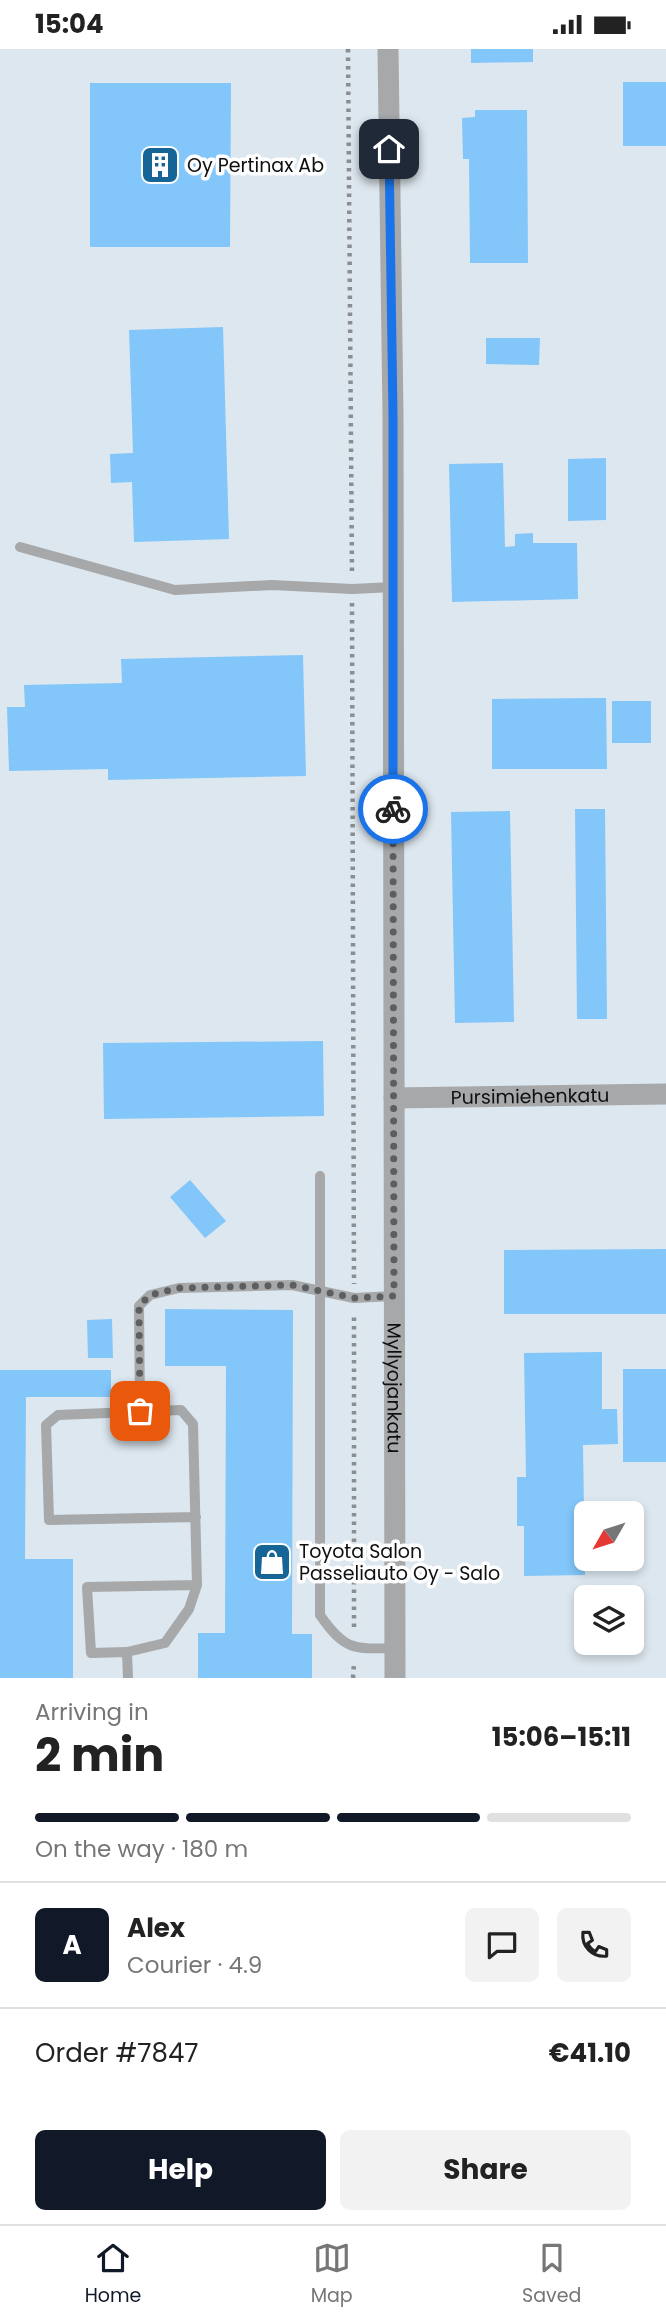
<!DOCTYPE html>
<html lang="en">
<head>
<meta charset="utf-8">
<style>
	body { margin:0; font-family:Poppins,sans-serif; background:#f2f2f2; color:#222; height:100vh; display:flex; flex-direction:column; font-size:26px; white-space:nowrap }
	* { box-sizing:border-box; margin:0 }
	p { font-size:23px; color:#767676 }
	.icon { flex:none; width:38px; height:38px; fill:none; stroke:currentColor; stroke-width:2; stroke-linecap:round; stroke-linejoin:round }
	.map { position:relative; height:1629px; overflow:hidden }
	.details { display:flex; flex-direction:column; background:#fff; flex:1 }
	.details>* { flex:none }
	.needle { width:46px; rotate:231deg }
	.fabs { position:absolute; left:574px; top:1452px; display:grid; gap:14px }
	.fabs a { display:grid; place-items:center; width:70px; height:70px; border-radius:10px; background:#fff; box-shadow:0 4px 10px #0003; font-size:35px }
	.pin { position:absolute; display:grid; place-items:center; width:60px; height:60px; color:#fff; margin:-30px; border-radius:14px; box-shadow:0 4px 10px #0006 }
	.courier { position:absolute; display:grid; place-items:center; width:70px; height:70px; margin:-35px; border:5px solid #1a73e8; border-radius:50%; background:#fff; color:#222; box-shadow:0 2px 9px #0007 }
	.summary em { font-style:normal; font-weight:700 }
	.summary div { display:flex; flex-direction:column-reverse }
	.summary { display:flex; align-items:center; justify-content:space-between; height:119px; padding:0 35px }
	h1 { font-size:46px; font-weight:700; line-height:52px }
	.bar { display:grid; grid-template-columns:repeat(4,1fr); gap:10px 7px; align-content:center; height:84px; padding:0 35px }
	.bar i { height:9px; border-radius:5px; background:#e0e0e0 }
	.bar .on { background:#111827 }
	.bar p { grid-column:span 4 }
	.line { display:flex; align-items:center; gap:18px; padding:0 35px; border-top:2px solid #e0e0e0 }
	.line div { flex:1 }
	.round { display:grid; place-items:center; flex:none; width:74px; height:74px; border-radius:10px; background:#f2f2f2 }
	.button { display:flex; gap:14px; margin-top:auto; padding:14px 35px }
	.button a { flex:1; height:80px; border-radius:10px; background:#111827; color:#fff; font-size:28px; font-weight:700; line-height:80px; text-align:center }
	.button a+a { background:#f2f2f2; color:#222 }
	.status { display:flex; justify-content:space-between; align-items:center; height:49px; padding:0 35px; background:#fff; direction:ltr }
	.status svg { height:19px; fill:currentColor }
	.tabs { display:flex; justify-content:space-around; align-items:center; height:98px; border-top:2px solid #e0e0e0; background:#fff; font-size:19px; color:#767676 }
	.tabs a { display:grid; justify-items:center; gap:4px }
	.tabs .on { color:#111827 }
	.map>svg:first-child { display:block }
	.built { fill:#dde7ef; fill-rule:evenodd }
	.building { fill:#82c6fa }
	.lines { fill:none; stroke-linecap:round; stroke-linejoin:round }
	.path { stroke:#8b8e90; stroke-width:4.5; stroke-dasharray:3.5 5; stroke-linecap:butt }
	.lane { stroke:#a6a8a9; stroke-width:10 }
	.street { stroke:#a6a8a9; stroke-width:21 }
	.done { stroke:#5c5e60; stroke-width:7; stroke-dasharray:0 12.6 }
	.route { stroke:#1a73e8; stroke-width:9 }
	.labels { text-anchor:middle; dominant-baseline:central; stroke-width:7; stroke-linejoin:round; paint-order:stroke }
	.poi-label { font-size:19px; fill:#0e0f10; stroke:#fefefe; text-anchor:start }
	.street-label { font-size:19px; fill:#0e0f10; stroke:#fefefe }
</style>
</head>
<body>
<div class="status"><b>15:04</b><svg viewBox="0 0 49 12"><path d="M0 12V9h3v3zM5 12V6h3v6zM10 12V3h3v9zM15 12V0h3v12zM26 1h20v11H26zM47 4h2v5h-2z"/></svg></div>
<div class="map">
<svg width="666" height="1629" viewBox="0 0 666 1629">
	<rect width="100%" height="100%" fill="#eef2f5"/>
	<!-- built -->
	<path class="built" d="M 0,0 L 666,0 L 666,1629 L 0,1629 ZM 586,1465 L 632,1465 L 632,1510 L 586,1510 ZM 586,1549 L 632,1549 L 632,1594 L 586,1594 Z"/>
	<!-- building -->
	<path class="building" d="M 471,0 L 533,0 L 533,13 L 471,14 Z
		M 623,33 L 666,33 L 666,97 L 623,97 Z
		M 90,34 L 231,34 L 230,198 L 90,198 Z
		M 475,61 L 527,61 L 528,214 L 470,214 L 469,110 L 463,110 L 462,69 L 475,68 Z
		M 223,278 L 229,490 L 134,493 L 132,433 L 111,434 L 110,405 L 133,404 L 129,281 Z
		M 486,289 L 540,289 L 539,316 L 486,315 Z
		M 606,409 L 606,471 L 568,472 L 568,410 Z
		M 503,414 L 505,498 L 515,497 L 515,485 L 533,484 L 533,494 L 577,494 L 578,550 L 452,553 L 449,415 Z
		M 303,606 L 306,727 L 108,731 L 108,720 L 9,722 L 7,658 L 25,658 L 24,636 L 122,634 L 121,610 Z
		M 606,649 L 607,720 L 492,720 L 492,650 Z
		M 612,652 L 651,652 L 651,694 L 612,694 Z
		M 575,760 L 605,760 L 607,970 L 577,970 Z
		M 510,762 L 514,973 L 455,974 L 451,763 Z
		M 323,992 L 324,1067 L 104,1070 L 103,994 Z
		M 190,1131 L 226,1172 L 205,1189 L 170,1148 Z
		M 666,1200 L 666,1265 L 504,1265 L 504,1201 Z
		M 165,1260 L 293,1261 L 292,1585 L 312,1585 L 312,1629 L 198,1629 L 198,1584 L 225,1584 L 226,1317 L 165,1317 Z
		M 112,1270 L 113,1309 L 88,1309 L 87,1271 Z
		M 602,1303 L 602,1360 L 617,1360 L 618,1395 L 583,1396 L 585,1526 L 524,1527 L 524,1477 L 517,1477 L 517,1428 L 526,1428 L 524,1304 Z
		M 623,1320 L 666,1320 L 666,1413 L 623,1413 Z
		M 0,1321 L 111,1321 L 111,1348 L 26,1348 L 25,1510 L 73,1510 L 73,1629 L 0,1629 Z"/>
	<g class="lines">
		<!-- path -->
		<path class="path" d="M 348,0 L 352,524
			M 352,554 L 354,1235
			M 354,1578 L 354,1264
			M 353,1629 L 354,1614"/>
		<!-- lane -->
		<path class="lane" d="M 20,498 L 175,541 L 272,536 L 352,540 L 393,538
			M 320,1127 L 320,1566 C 345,1602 354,1600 395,1599
			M 140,1362 L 139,1257 L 150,1246 L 179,1239 L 292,1236 L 354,1249 L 394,1247
			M 127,1603 L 91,1604 L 87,1538 L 197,1536
			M 128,1629 L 127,1603 L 165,1594 L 189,1560 L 197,1536 L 193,1375 L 181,1361 L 58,1366 L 46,1376 L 49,1471 L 196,1468"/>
		<!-- street -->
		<g class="street">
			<path id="s1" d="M 388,0 L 393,366 L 395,1629"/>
			<path id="s2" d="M 394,1049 L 666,1045"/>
		</g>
	</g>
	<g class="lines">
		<!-- done -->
		<path class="done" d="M 140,1362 L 139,1257 L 150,1246 L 179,1239 L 292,1236 L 354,1249 L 394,1247 L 393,760"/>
		<!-- route -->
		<path class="route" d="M 389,100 L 393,366 L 393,760"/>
	</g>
	<!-- icons -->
	<defs>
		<symbol id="building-square" viewBox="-11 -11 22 22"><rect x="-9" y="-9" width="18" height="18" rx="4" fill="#166597" stroke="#fefefe"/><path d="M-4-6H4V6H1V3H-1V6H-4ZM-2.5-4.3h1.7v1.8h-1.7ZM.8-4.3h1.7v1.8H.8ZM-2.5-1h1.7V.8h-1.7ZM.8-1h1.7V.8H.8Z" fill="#fff"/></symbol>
		<symbol id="shop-square" viewBox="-11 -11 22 22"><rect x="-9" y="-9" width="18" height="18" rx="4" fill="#166597" stroke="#fefefe"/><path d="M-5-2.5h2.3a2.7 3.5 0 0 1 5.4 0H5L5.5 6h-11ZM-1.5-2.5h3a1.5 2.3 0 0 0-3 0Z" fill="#fff"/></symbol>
	</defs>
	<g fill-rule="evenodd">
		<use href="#building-square" x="138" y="94" width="44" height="44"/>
		<use href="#shop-square" x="250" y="1491" width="44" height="44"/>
	</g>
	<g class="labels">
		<!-- poi labels -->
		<g class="poi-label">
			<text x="187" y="116">Oy Pertinax Ab</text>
			<text x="299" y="1502">Toyota Salon<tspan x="299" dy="22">Passeliauto Oy - Salo</tspan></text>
		</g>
		<!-- street labels -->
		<g class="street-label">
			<text stroke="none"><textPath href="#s2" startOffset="136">Pursimiehenkatu</textPath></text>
			<text stroke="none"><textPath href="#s1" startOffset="1339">Myllyojankatu</textPath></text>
		</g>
	</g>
</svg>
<div class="fabs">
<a><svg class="needle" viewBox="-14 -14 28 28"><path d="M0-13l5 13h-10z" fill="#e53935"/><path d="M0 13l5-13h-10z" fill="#767676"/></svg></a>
<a><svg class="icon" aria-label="layers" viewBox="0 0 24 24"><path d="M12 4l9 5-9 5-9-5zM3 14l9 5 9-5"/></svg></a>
</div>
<div class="pin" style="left:140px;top:1362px;background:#ea580c"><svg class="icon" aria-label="bag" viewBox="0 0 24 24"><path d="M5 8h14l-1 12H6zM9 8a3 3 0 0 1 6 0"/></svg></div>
<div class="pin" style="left:389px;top:100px;background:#1f2937"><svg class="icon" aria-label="home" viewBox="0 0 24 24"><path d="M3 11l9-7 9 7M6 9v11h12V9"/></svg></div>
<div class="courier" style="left:393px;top:760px"><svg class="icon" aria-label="bike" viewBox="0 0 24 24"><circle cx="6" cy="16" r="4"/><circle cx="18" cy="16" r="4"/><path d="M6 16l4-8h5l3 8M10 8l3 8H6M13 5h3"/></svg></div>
</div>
<section class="details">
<div class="summary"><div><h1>2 min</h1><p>Arriving in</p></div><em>15:06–15:11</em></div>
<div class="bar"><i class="on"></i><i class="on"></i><i class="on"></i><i></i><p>On the way · 180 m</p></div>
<div class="line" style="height:126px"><b class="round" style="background:#111827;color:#fff">A</b><div><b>Alex</b><p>Courier · 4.9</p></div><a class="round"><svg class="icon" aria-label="chat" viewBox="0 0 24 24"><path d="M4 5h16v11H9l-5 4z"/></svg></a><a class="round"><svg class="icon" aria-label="phone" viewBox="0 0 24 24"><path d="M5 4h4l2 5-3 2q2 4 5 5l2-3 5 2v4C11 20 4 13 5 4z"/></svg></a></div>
<div class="line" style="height:91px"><div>Order #7847</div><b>€41.10</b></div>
<div class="button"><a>Help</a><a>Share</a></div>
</section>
<nav class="tabs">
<a class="on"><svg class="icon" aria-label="home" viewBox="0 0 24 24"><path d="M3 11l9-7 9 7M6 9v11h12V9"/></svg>Home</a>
<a><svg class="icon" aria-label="map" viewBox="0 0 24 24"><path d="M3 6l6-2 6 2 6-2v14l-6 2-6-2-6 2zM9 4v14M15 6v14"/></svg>Map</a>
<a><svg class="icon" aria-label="saved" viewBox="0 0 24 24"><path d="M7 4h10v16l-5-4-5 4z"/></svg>Saved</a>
</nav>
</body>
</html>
